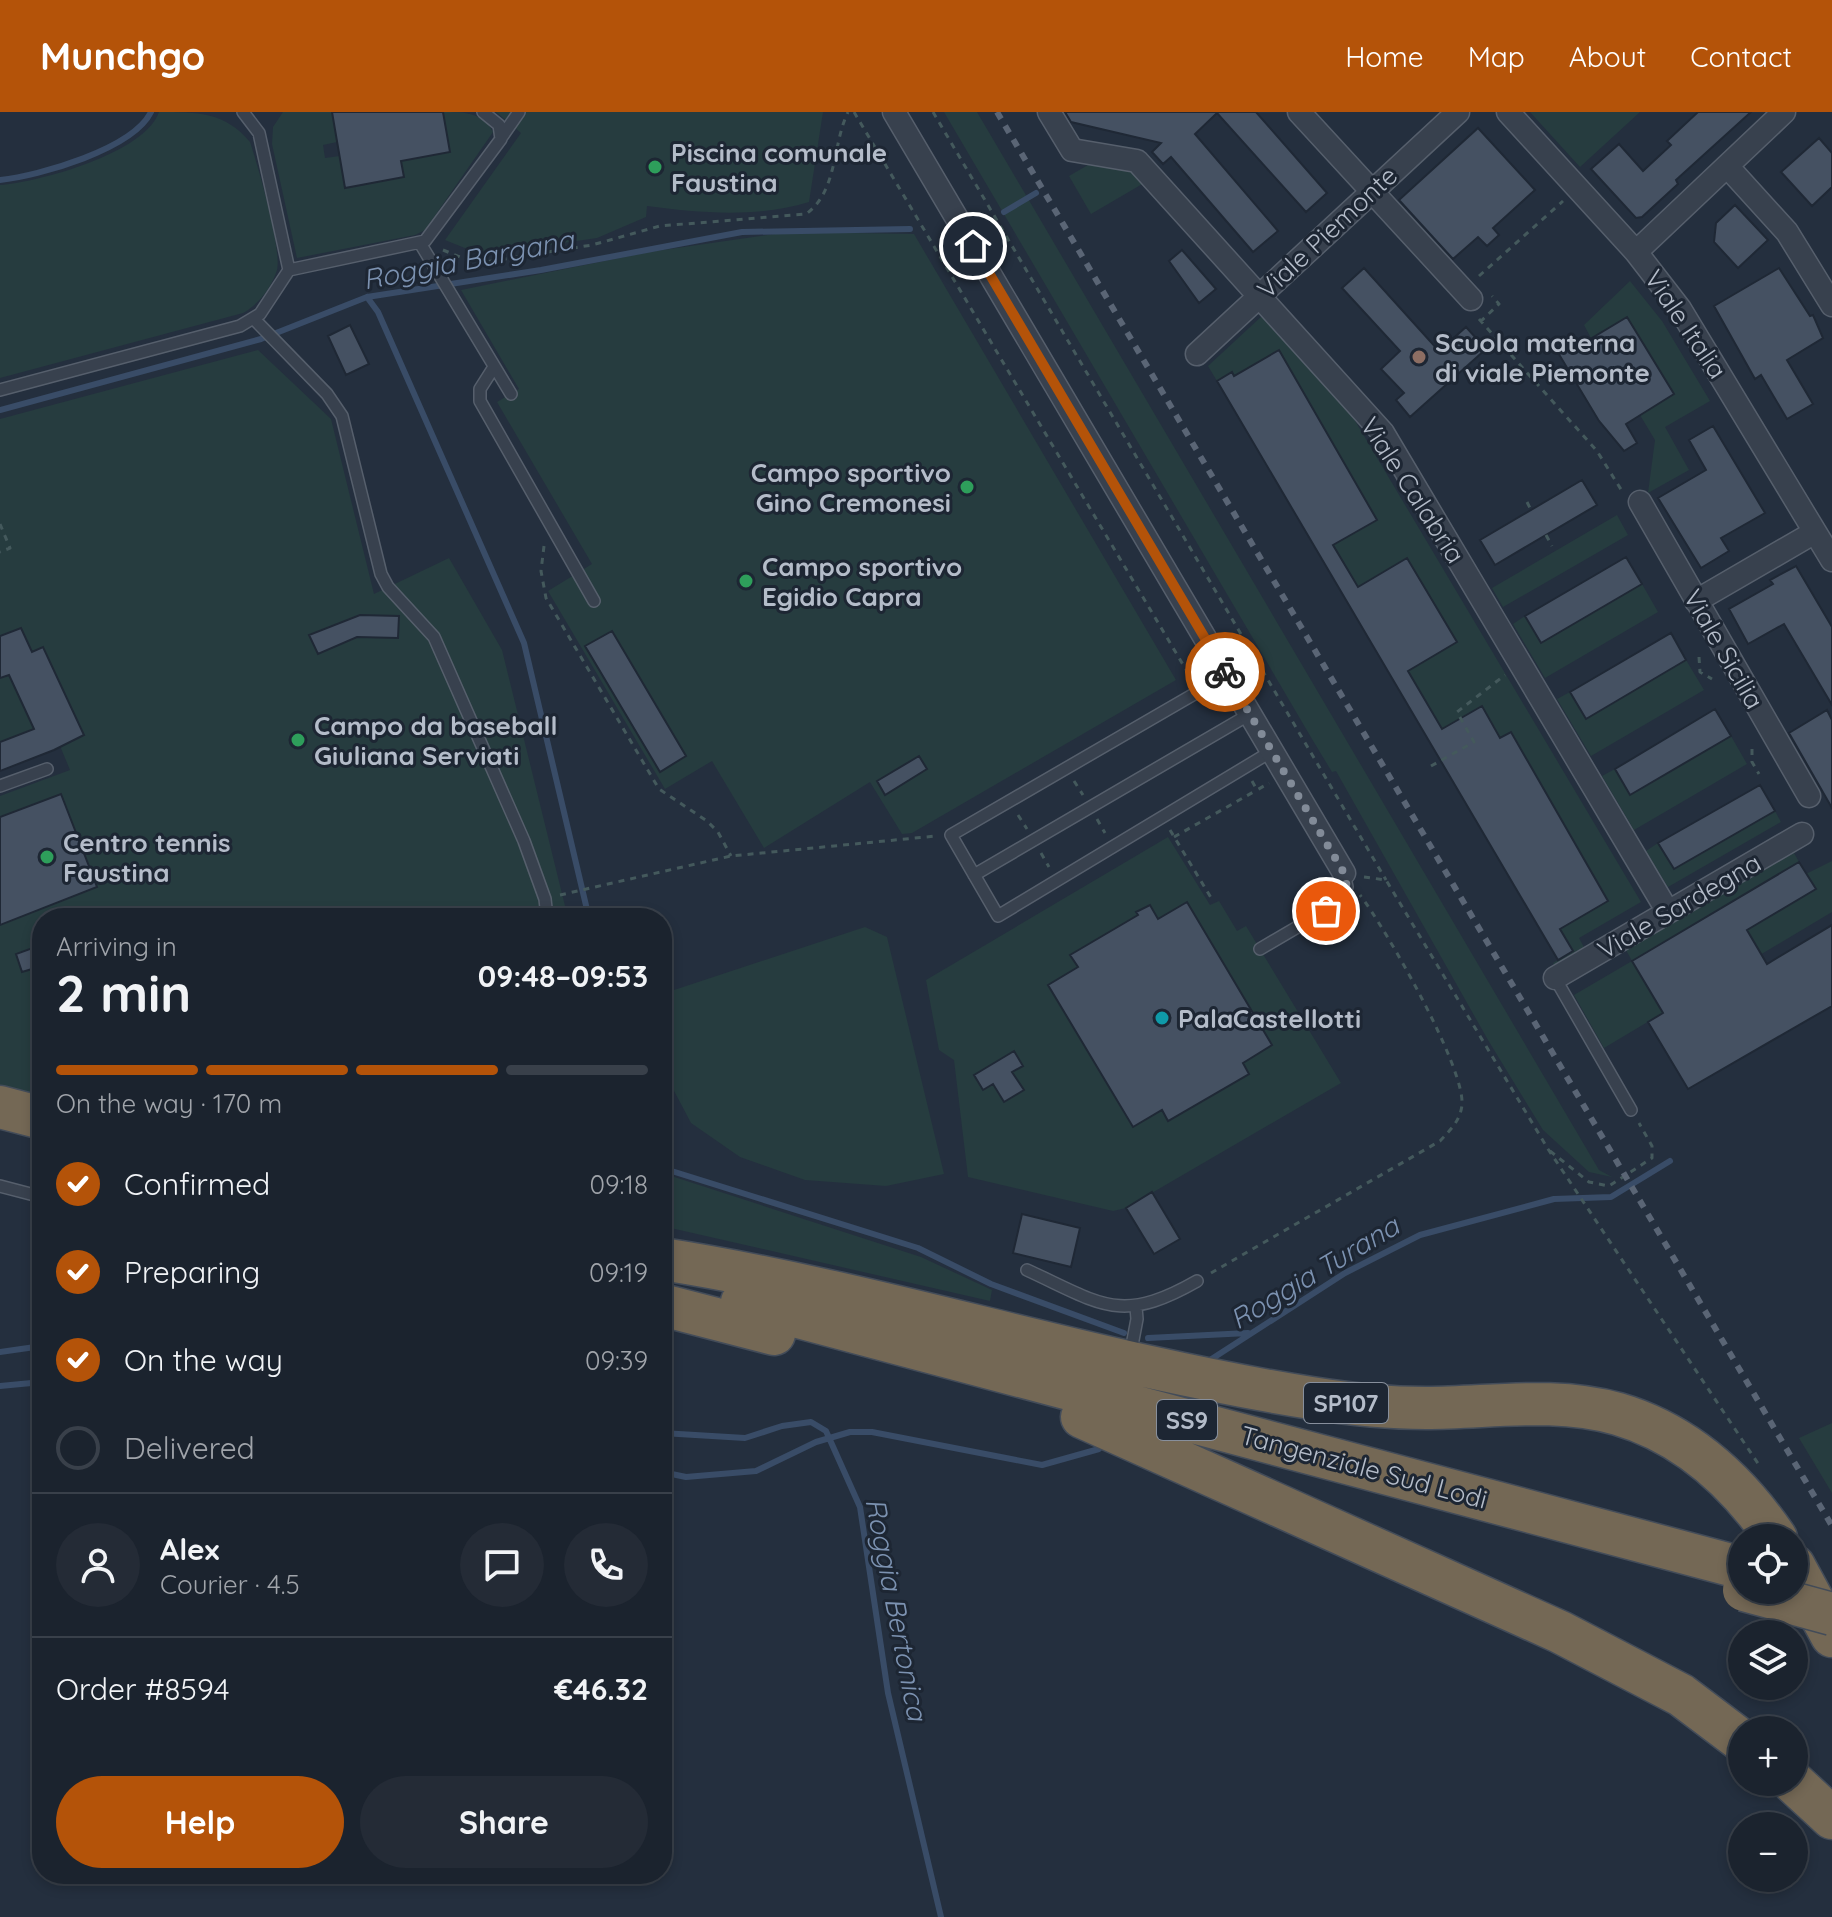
<!DOCTYPE html>
<html lang="en">
<head>
<meta charset="utf-8">
<style>
	body { margin:0; font-family:Quicksand,sans-serif; background:#242b36; color:#f1f3f6; height:100vh; display:flex; flex-direction:column; font-size:30px; white-space:nowrap }
	* { box-sizing:border-box; margin:0 }
	p { font-size:26px; color:#a0a4aa }
	.icon { flex:none; width:44px; height:44px; fill:none; stroke:currentColor; stroke-width:2; stroke-linecap:round; stroke-linejoin:round }
	.map { position:relative; flex:1; overflow:hidden }
	.drawer { position:absolute; left:32px; top:796px; width:640px; height:976px; display:flex; flex-direction:column; background:#1b232e; border-radius:32px; box-shadow:0 4px 12px #0003,0 0 0 2px #39404a }
	.drawer>* { flex:none }
	.buttons { position:absolute; left:1728px; top:1412px; display:grid; gap:16px }
	.buttons a { display:grid; place-items:center; width:80px; height:80px; border-radius:50%; background:#1b232e; box-shadow:0 4px 12px #0003,0 0 0 2px #39404a; font-size:40px }
	.pin { position:absolute; display:grid; place-items:center; width:68px; height:68px; color:#fff; margin:-34px; border:4px solid #fff; border-radius:50%; box-shadow:0 2px 8px #0007 }
	.courier { position:absolute; display:grid; place-items:center; width:80px; height:80px; margin:-40px; border:6px solid #b45309; border-radius:50%; background:#fff; color:#222; box-shadow:0 2px 10px #0007 }
	.headline em { font-style:normal; font-weight:700 }
	.headline div { display:flex; flex-direction:column-reverse }
	.headline { display:flex; align-items:center; justify-content:space-between; height:136px; padding:0 24px }
	h1 { font-size:52px; font-weight:700; line-height:60px }
	.bar { display:grid; grid-template-columns:repeat(4,1fr); gap:12px 8px; align-content:center; height:96px; padding:0 24px }
	.bar i { height:10px; border-radius:6px; background:#39404a }
	.bar .active { background:#b45309 }
	.bar p { grid-column:span 4 }
	.line { display:flex; align-items:center; gap:20px; padding:0 24px; border-top:2px solid #39404a }
	.line div { flex:1 }
	.round { display:grid; place-items:center; flex:none; width:84px; height:84px; border-radius:42px; background:#242b36 }
	ol { padding:0 24px; list-style:none }
	li { display:flex; align-items:center; gap:24px; height:88px }
	li p { margin-inline-start:auto }
	li .icon { padding:8px; border-radius:50%; background:#b45309; color:#fff; stroke-width:4 }
	li:last-child { color:#a0a4aa }
	li i { width:44px; height:44px; border:4px solid #39404a; border-radius:50% }
	.button { display:flex; gap:16px; margin-top:auto; padding:16px 24px }
	.button a { flex:1; height:92px; border-radius:48px; background:#b45309; color:#fff; font-size:32px; font-weight:700; line-height:92px; text-align:center }
	.button a+a { background:#242b36; color:#f1f3f6 }
	header { display:flex; align-items:center; gap:48px; box-sizing:border-box; height:112px; padding:0 40px; background:#b45309; color:#fff }
	header strong { font-size:38px }
	nav { display:flex; gap:44px; margin-inline-start:auto; font-size:28px }
	.map>svg:first-child { display:block }
	.green { fill:#263c3f }
	.lines { fill:none; stroke-linecap:round; stroke-linejoin:round }
	.stream { stroke:#394c67; stroke-width:6 }
	.building { fill:#455162; stroke:#1f2835; stroke-width:2 }
	.lane-casing { stroke:#565f6c; stroke-width:14 }
	.street-casing { stroke:#565f6c; stroke-width:25 }
	.highway-casing { stroke:#434c59; stroke-width:45 }
	.path { stroke:#44595c; stroke-width:3; stroke-dasharray:6 6; stroke-linecap:butt }
	.lane { stroke:#38414e; stroke-width:11 }
	.street { stroke:#38414e; stroke-width:22 }
	.highway { stroke:#746855; stroke-width:42 }
	.rail { stroke:#5a6575; stroke-width:6; stroke-dasharray:8 8; stroke-linecap:butt }
	.highway-bridge-casing { stroke:#434c59; stroke-width:45; stroke-linecap:butt }
	.highway-bridge { stroke:#746855; stroke-width:42 }
	.done { stroke:#828b98; stroke-width:8; stroke-dasharray:0 14.4 }
	.route { stroke:#b45309; stroke-width:10 }
	.leisure-dot { fill:#2e9e5b; stroke:#1d2633; stroke-width:3 }
	.education-dot { fill:#8d6e63; stroke:#1d2633; stroke-width:3 }
	.culture-dot { fill:#0f9aa8; stroke:#1d2633; stroke-width:3 }
	.labels { text-anchor:middle; dominant-baseline:central; stroke-width:6; stroke-linejoin:round; paint-order:stroke }
	.shield { fill:#1d2633; stroke:#878f9c; stroke-width:2 }
	.shield-label { font-size:24px; font-weight:bold; fill:#b4bcc9 }
	.poi-label { font-size:26px; font-weight:bold; fill:#b4bcc9; stroke:#1d2633; text-anchor:start }
	.street-label { font-size:26px; fill:#b4bcc9; stroke:#1d2633 }
	.water-label { font-size:28px; font-style:italic; fill:#7c92b1; stroke:#1d2633 }
</style>
</head>
<body>
<header>
<strong>Munchgo</strong>
<nav><a>Home</a><a>Map</a><a>About</a><a>Contact</a></nav>
</header>
<div class="map">
<svg width="1832" height="1805" viewBox="0 0 1832 1805">
	<rect width="100%" height="100%" fill="#242f3e"/>
	<!-- green -->
	<path class="green" d="M 159,0 C 198,0 225,0 250,30 C 258,54 282,137 277,158 C 272,175 258,193 243,201 L 0,266 L 0,73 C 40,70 145,41 159,0 Z
		M 283,0 L 332,0 L 337,30 L 323,33 L 325,46 L 340,44 L 346,76 L 403,65 L 401,49 L 450,40 L 443,0 C 463,0 483,0 493,20 L 425,118 L 415,123 L 297,146 L 272,32 L 273,15 Z
		M 496,0 L 823,0 L 809,90 C 757,106 700,101 647,94 L 646,105 L 597,126 L 482,143 L 445,128 L 521,21 Z
		M 944,0 L 977,0 L 1599,1058 L 1612,1065 L 1589,1060 L 1543,1018 L 1488,928 L 1336,659 L 1332,660 L 1312,627 Z
		M 1530,0 L 1640,0 L 1580,55 Z
		M 1088,53 L 1133,59 L 1144,71 L 1091,102 L 1069,64 Z
		M 789,120 L 914,122 L 1176,568 L 912,721 L 902,722 L 870,670 L 764,736 L 712,649 L 665,677 L 548,479 L 592,452 L 497,290 L 519,277 L 461,178 L 649,140 Z
		M 1630,169 L 1662,209 L 1710,289 L 1665,315 L 1689,358 L 1648,381 L 1655,328 L 1640,303 L 1674,282 L 1627,205 L 1591,226 L 1584,213 Z
		M 1262,204 L 1351,302 L 1641,790 L 1579,826 L 1585,837 L 1556,855 L 1553,851 L 1572,839 L 1232,260 L 1217,269 L 1208,254 Z
		M 258,238 L 331,307 L 374,482 L 449,446 L 502,538 L 568,806 L 42,806 L 42,990 L 0,979 L 0,684 L 70,658 L 60,634 L 0,659 L 0,307 Z
		M 1617,403 L 1628,423 L 1503,495 L 1492,476 Z
		M 1642,472 L 1658,500 L 1545,566 L 1513,512 L 1525,504 L 1541,531 Z
		M 1686,548 L 1704,578 L 1591,644 L 1557,587 L 1570,580 L 1586,607 Z
		M 1731,624 L 1747,652 L 1634,718 L 1602,664 L 1615,657 L 1630,682 Z
		M 1775,699 L 1781,710 L 1668,775 L 1646,739 L 1658,731 L 1674,757 Z
		M 1168,725 L 1210,793 L 1219,789 L 1237,819 L 1246,814 L 1341,971 L 1126,1096 L 1113,1099 L 968,1065 L 954,948 L 939,938 L 926,868 Z
		M 1794,741 L 1799,750 L 1632,849 L 1832,749 L 1832,800 L 1604,936 L 1574,883 L 1632,849 L 1626,838 Z
		M 865,815 L 887,825 L 944,1062 L 886,1074 L 805,1068 L 740,1045 L 691,1011 L 662,956 L 662,882 Z
		M 662,1061 L 921,1145 L 992,1178 L 990,1189 L 662,1114 Z
		M 1832,1311 L 1832,1381 L 1799,1326 Z"/>
	<g class="lines">
		<!-- stream -->
		<path class="stream" d="M 0,68 C 39,64 133,37 151,0
			M 1004,100 L 1036,81
			M 367,185 L 378,200 L 524,531 L 589,806
			M 0,298 L 261,227 L 367,185 L 541,158 L 742,120 L 910,117
			M 662,1056 L 918,1136 L 991,1172 L 1124,1221
			M 1148,1226 L 1248,1221
			M 0,1240 L 42,1234
			M 1210,1248 L 1345,1161 L 1420,1123 L 1554,1087 L 1611,1085 L 1670,1049
			M 0,1274 L 42,1270
			M 662,1321 L 745,1326 L 782,1314 L 811,1310 L 826,1319 L 860,1395 L 888,1581 L 941,1805
			M 662,1360 L 686,1365 L 756,1359 L 816,1330 L 850,1320 L 872,1320 L 1042,1353 L 1099,1337"/>
	</g>
	<!-- building -->
	<path class="building" d="M 332,0 L 443,0 L 450,40 L 401,49 L 404,65 L 345,76 Z
		M 1065,0 L 1256,0 L 1327,81 L 1306,100 L 1217,1 L 1195,22 L 1278,119 L 1253,140 L 1171,45 L 1163,52 L 1152,40 L 1161,31 L 1071,10 Z
		M 1698,0 L 1751,0 L 1676,68 L 1678,72 L 1642,105 L 1636,106 L 1591,57 L 1619,32 L 1643,59 L 1671,33 L 1667,29 Z
		M 1478,16 L 1535,78 L 1493,116 L 1499,123 L 1487,134 L 1478,125 L 1453,147 L 1399,88 Z
		M 1819,26 L 1832,41 L 1832,75 L 1812,94 L 1781,60 Z
		M 1735,93 L 1768,128 L 1738,156 L 1714,130 L 1716,111 Z
		M 1182,138 L 1216,177 L 1199,191 L 1169,149 Z
		M 1364,156 L 1439,239 L 1466,215 L 1486,237 L 1410,305 L 1396,288 L 1404,281 L 1381,257 L 1400,239 L 1342,176 Z
		M 1779,156 L 1810,204 L 1813,203 L 1823,226 L 1787,248 L 1813,292 L 1787,307 L 1761,263 L 1755,267 L 1714,194 Z
		M 1627,205 L 1674,282 L 1626,312 L 1637,331 L 1624,339 L 1599,309 L 1557,239 L 1570,227 L 1575,236 Z
		M 350,213 L 369,252 L 346,263 L 328,224 Z
		M 1279,238 L 1377,408 L 1333,433 L 1358,475 L 1407,446 L 1457,530 L 1408,559 L 1442,617 L 1482,594 L 1500,626 L 1511,620 L 1608,789 L 1560,817 L 1573,839 L 1558,848 L 1217,269 L 1232,260 L 1234,264 Z
		M 1713,314 L 1765,401 L 1721,426 L 1729,439 L 1701,456 L 1658,386 L 1706,358 L 1689,328 Z
		M 1582,368 L 1597,393 L 1495,453 L 1480,428 Z
		M 1626,445 L 1642,472 L 1541,531 L 1525,504 Z
		M 1796,454 L 1832,515 L 1832,593 L 1784,512 L 1748,532 L 1729,497 L 1773,472 L 1770,468 Z
		M 360,503 L 399,504 L 398,526 L 357,525 L 318,542 L 309,523 Z
		M 21,516 L 32,540 L 43,535 L 84,623 L 54,638 L 0,659 L 0,630 L 34,617 L 9,563 L 0,566 L 0,524 Z
		M 612,519 L 686,644 L 660,660 L 585,534 Z
		M 1671,521 L 1686,548 L 1586,607 L 1570,580 Z
		M 1715,597 L 1731,624 L 1630,683 L 1615,657 Z
		M 1827,598 L 1832,608 L 1832,696 L 1789,621 Z
		M 919,644 L 927,657 L 885,683 L 877,669 Z
		M 1760,673 L 1775,699 L 1674,757 L 1658,731 Z
		M 61,682 L 97,775 L 0,813 L 0,705 Z
		M 1799,750 L 1816,777 L 1747,818 L 1767,852 L 1832,813 L 1832,894 L 1688,977 L 1648,910 L 1663,901 L 1632,849 Z
		M 1187,790 L 1272,933 L 1243,951 L 1249,962 L 1168,1009 L 1162,998 L 1133,1015 L 1048,873 L 1078,855 L 1070,843 L 1138,803 L 1136,800 L 1150,793 L 1158,807 Z
		M 38,834 L 42,854 L 22,860 L 16,842 Z
		M 1014,939 L 1023,954 L 1012,960 L 1024,978 L 1004,990 L 993,972 L 983,978 L 974,963 Z
		M 1152,1080 L 1180,1127 L 1154,1142 L 1126,1096 Z
		M 1022,1102 L 1080,1116 L 1071,1155 L 1013,1141 Z"/>
	<g class="lines">
		<defs>
			<path id="lane" d="M 501,26 L 519,0
				M 420,131 L 511,282
				M 289,158 L 425,129 L 501,27 L 499,13 L 483,0
				M 254,207 L 327,282 L 342,304 L 381,462 L 388,475 L 434,525 L 524,729 L 545,787 L 547,805
				M 494,255 L 480,277 L 480,289 L 594,489
				M 0,278 L 240,214 L 260,202 L 289,158 L 259,21 L 243,0
				M 1227,563 L 951,723 L 998,804 L 1272,639
				M 0,674 L 47,657
				M 974,763 L 1250,602
				M 1260,837 L 1335,793 L 1347,775 L 1344,761
				M 1555,866 L 1631,998
				M 0,1074 L 42,1085
				M 1027,1158 C 1101,1192 1120,1213 1197,1169
				M 1130,1244 L 1137,1207 L 1136,1195"/>
			<path id="street" d="M 894,0 L 1344,761
				M 1049,0 L 1072,38 L 1137,49 L 1383,321 L 1668,800
				M 1299,0 L 1471,187
				M 1508,0 L 1636,140 L 1680,197 L 1832,448
				M 1727,54 L 1787,120 L 1832,193
				M 1636,140 L 1784,0
				M 1197,242 L 1458,0
				M 1640,390 L 1809,684
				M 1696,489 L 1815,420
				M 1555,866 L 1802,722"/>
			<path id="highway" d="M 0,995 L 42,1006
				M 662,1147 C 881,1181 1093,1252 1311,1286 C 1349,1292 1388,1296 1426,1296 C 1490,1296 1554,1284 1618,1302 C 1686,1322 1737,1369 1776,1426
				M 742,1190 L 1742,1456
				M 662,1193 L 774,1222
				M 1082,1305 L 1560,1520 L 1681,1583 L 1742,1629
				M 1794,1454 L 1832,1524
				M 1793,1670 L 1832,1706"/>
		</defs>
		<!-- lane casing -->
		<use href="#lane" class="lane-casing"/>
		<!-- street casing -->
		<use href="#street" class="street-casing"/>
		<!-- highway casing -->
		<use href="#highway" class="highway-casing"/>
		<!-- path -->
		<path class="path" d="M 854,0 L 1191,566
			M 933,0 L 1386,768
			M 443,138 L 470,149 L 486,150 L 592,133 L 660,114 L 806,102 C 838,79 832,33 848,0
			M 1479,164 L 1563,89
			M 1479,207 L 1597,339 L 1622,379
			M 1480,210 L 1499,192 L 1492,184
			M 1527,390 L 1531,398
			M 0,412 L 10,436 L 0,440
			M 1546,423 L 1552,434
			M 544,434 L 541,459 L 546,486 L 659,677 L 707,709 L 718,720 L 731,744
			M 1699,545 L 1700,560 L 1712,567
			M 1752,637 L 1752,650 L 1759,662
			M 1431,654 L 1474,630 L 1457,600 L 1505,563
			M 1074,669 L 1083,683
			M 1252,669 L 1257,678 L 1269,671
			M 1018,703 L 1027,717
			M 1097,707 L 1105,721
			M 1170,718 L 1213,789
			M 1174,725 L 1257,678
			M 1041,741 L 1049,755
			M 1364,765 L 1386,768 L 1548,1037 L 1761,1356
			M 560,783 L 731,744 L 936,724
			M 1550,1039 L 1589,1070 L 1609,1074 L 1652,1046 L 1652,1034 L 1639,1011
			M 1211,1161 L 1440,1029 C 1451,1017 1460,1009 1462,993 C 1465,955 1386,817 1360,783"/>
		<!-- lane -->
		<use href="#lane" class="lane"/>
		<!-- street -->
		<use href="#street" class="street"/>
		<!-- highway -->
		<use href="#highway" class="highway"/>
		<!-- rail -->
		<path class="rail" d="M 997,0 L 1832,1414"/>
		<defs>
			<path id="highway-bridge" d="M 1744,1478 L 1832,1502"/>
		</defs>
		<!-- highway-bridge casing -->
		<use href="#highway-bridge" class="highway-bridge-casing"/>
		<!-- highway-bridge -->
		<use href="#highway-bridge" class="highway-bridge"/>
	</g>
	<g class="lines">
		<!-- done -->
		<path class="done" d="M 1225,560 L 1344,761 C 1351,778 1341,789 1326,799"/>
		<!-- route -->
		<path class="route" d="M 973,134 L 1225,560"/>
	</g>
	<!-- markers -->
	<g class="leisure-dot">
		<circle cx="655" cy="55" r="8"/>
		<circle cx="967" cy="375" r="8"/>
		<circle cx="746" cy="469" r="8"/>
		<circle cx="298" cy="628" r="8"/>
		<circle cx="47" cy="745" r="8"/>
	</g>
	<circle class="education-dot" cx="1419" cy="245" r="8"/>
	<circle class="culture-dot" cx="1162" cy="906" r="8"/>
	<g class="labels">
		<!-- shield labels -->
		<g class="shield">
			<rect x="1304" y="1271" width="84" height="40" rx="6"/>
			<rect x="1157" y="1288" width="60" height="40" rx="6"/>
		</g>
		<g class="shield-label">
			<text x="1346" y="1291">SP107</text>
			<text x="1187" y="1308">SS9</text>
		</g>
		<!-- poi labels -->
		<g class="poi-label">
			<text x="671" y="40">Piscina comunale<tspan x="671" dy="30">Faustina</tspan></text>
			<text x="1435" y="230">Scuola materna<tspan x="1435" dy="30">di viale Piemonte</tspan></text>
			<text x="951" y="360" text-anchor="end">Campo sportivo<tspan x="951" dy="30">Gino Cremonesi</tspan></text>
			<text x="762" y="454">Campo sportivo<tspan x="762" dy="30">Egidio Capra</tspan></text>
			<text x="314" y="613">Campo da baseball<tspan x="314" dy="30">Giuliana Serviati</tspan></text>
			<text x="63" y="730">Centro tennis<tspan x="63" dy="30">Faustina</tspan></text>
			<text x="1178" y="906">PalaCastellotti</text>
		</g>
		<!-- street labels -->
		<g class="street-label">
			<text transform="translate(1327 120) rotate(-43)">Viale Piemonte</text>
			<text transform="translate(1686 212) rotate(56)">Viale Italia</text>
			<text transform="translate(1413 378) rotate(57)">Viale Calabria</text>
			<text transform="translate(1724 537) rotate(60)">Viale Sicilia</text>
			<text transform="translate(1679 794) rotate(-30)">Viale Sardegna</text>
			<text transform="translate(1364 1355) rotate(15)">Tangenziale Sud Lodi</text>
		</g>
		<!-- water labels -->
		<g class="water-label">
			<text transform="translate(468 147) rotate(-11)">Roggia Bargana</text>
			<text transform="translate(1314 1160) rotate(-31)">Roggia Turana</text>
			<text transform="translate(897 1497) rotate(79)">Roggia Bertonica</text>
		</g>
	</g>
</svg>
<div class="buttons">
<a><svg class="icon" aria-label="locate" viewBox="0 0 24 24"><circle cx="12" cy="12" r="6"/><path d="M12 2v4M12 18v4M2 12h4M18 12h4"/></svg></a>
<a><svg class="icon" aria-label="layers" viewBox="0 0 24 24"><path d="M12 4l9 5-9 5-9-5zM3 14l9 5 9-5"/></svg></a>
<a>+</a>
<a>−</a>
</div>
<div class="pin" style="left:1326px;top:799px;background:#ea580c"><svg class="icon" aria-label="bag" viewBox="0 0 24 24"><path d="M5 8h14l-1 12H6zM9 8a3 3 0 0 1 6 0"/></svg></div>
<div class="pin" style="left:973px;top:134px;background:#1f2937"><svg class="icon" aria-label="home" viewBox="0 0 24 24"><path d="M3 11l9-7 9 7M6 9v11h12V9"/></svg></div>
<div class="courier" style="left:1225px;top:560px"><svg class="icon" aria-label="bike" viewBox="0 0 24 24"><circle cx="6" cy="16" r="4"/><circle cx="18" cy="16" r="4"/><path d="M6 16l4-8h5l3 8M10 8l3 8H6M13 5h3"/></svg></div>
<section class="drawer">
<div class="headline"><div><h1>2 min</h1><p>Arriving in</p></div><em>09:48–09:53</em></div>
<div class="bar"><i class="active"></i><i class="active"></i><i class="active"></i><i></i><p>On the way · 170 m</p></div>
<ol>
<li><svg class="icon" aria-label="check" viewBox="0 0 24 24"><path d="M5 12l5 5 9-10"/></svg>Confirmed<p>09:18</p></li>
<li><svg class="icon" aria-label="check" viewBox="0 0 24 24"><path d="M5 12l5 5 9-10"/></svg>Preparing<p>09:19</p></li>
<li><svg class="icon" aria-label="check" viewBox="0 0 24 24"><path d="M5 12l5 5 9-10"/></svg>On the way<p>09:39</p></li>
<li><i></i>Delivered</li>
</ol>
<div class="line" style="height:144px"><a class="round"><svg class="icon" aria-label="person" viewBox="0 0 24 24"><circle cx="12" cy="8" r="4"/><path d="M4 21q1-7 8-7t8 7"/></svg></a><div><b>Alex</b><p>Courier · 4.5</p></div><a class="round"><svg class="icon" aria-label="chat" viewBox="0 0 24 24"><path d="M4 5h16v11H9l-5 4z"/></svg></a><a class="round"><svg class="icon" aria-label="phone" viewBox="0 0 24 24"><path d="M5 4h4l2 5-3 2q2 4 5 5l2-3 5 2v4C11 20 4 13 5 4z"/></svg></a></div>
<div class="line" style="height:104px"><div>Order #8594</div><b>€46.32</b></div>
<div class="button"><a>Help</a><a>Share</a></div>
</section>
</div>
</body>
</html>
